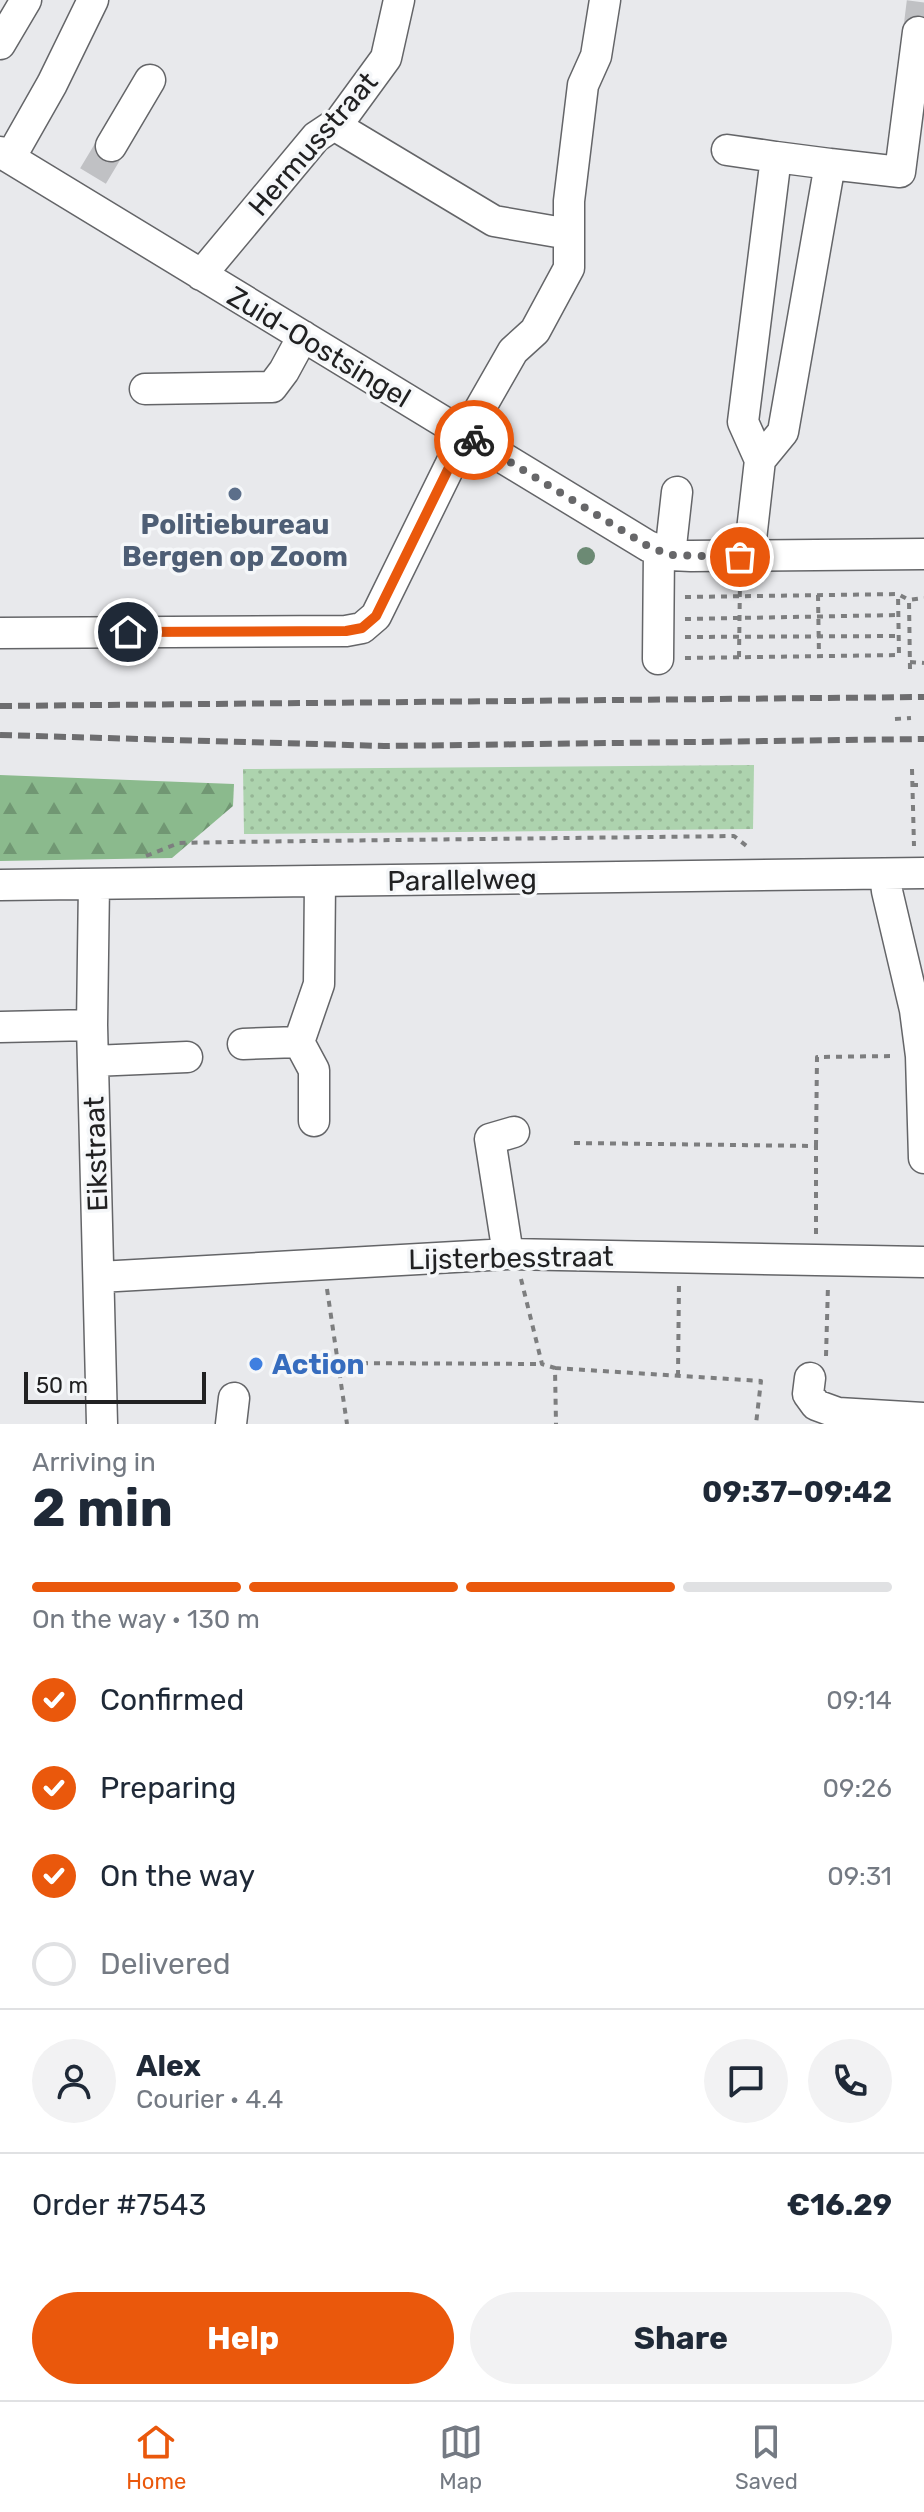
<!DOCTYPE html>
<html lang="en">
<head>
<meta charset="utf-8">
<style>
	body { margin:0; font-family:Rubik,sans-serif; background:#f2f2f3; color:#1f2937; height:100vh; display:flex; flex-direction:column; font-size:30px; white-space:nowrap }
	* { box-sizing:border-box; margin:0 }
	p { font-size:26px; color:#747a83 }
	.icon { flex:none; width:44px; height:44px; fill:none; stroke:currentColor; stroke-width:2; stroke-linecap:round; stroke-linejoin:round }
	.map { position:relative; height:1424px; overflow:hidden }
	.panel { display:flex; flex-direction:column; background:#fff; flex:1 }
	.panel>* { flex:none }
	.scale { position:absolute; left:24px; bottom:20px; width:182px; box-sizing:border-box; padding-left:8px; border:4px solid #212122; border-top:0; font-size:22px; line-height:28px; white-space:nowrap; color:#212122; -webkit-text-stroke:6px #f5f7f9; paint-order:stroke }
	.pin { position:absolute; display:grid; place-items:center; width:68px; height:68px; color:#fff; margin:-34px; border:4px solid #fff; border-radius:50%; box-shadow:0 2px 8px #0007 }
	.courier { position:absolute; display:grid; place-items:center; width:80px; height:80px; margin:-40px; border:6px solid #ea580c; border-radius:50%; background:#fff; color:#222; box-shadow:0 2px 10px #0007 }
	.summary em { font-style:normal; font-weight:700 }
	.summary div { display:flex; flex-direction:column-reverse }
	.summary { display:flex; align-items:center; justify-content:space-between; height:136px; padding:0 32px }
	h1 { font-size:52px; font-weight:700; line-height:60px }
	.bar { display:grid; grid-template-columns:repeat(4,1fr); gap:12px 8px; align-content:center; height:96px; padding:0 32px }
	.bar i { height:10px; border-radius:6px; background:#e0e1e3 }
	.bar .current { background:#ea580c }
	.bar p { grid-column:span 4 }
	.line { display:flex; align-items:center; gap:20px; padding:0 32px; border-top:2px solid #e0e1e3 }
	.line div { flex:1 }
	.round { display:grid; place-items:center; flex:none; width:84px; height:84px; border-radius:42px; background:#f2f2f3 }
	ol { padding:0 32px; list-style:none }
	li { display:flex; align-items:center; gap:24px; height:88px }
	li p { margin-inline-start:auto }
	li .icon { padding:8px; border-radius:50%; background:#ea580c; color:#fff; stroke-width:4 }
	li:last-child { color:#747a83 }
	li i { width:44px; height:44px; border:4px solid #e0e1e3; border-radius:50% }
	.cta { display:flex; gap:16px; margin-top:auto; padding:16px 32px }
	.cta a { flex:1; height:92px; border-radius:48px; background:#ea580c; color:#fff; font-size:32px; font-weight:700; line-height:92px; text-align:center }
	.cta a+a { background:#f2f2f3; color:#1f2937 }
	.dock { display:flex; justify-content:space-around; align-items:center; height:112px; border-top:2px solid #e0e1e3; background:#fff; font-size:22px; color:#747a83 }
	.dock a { display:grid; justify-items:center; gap:4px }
	.dock .current { color:#ea580c }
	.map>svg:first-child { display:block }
	.grass { fill:url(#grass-dots) }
	.forest { fill:url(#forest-firs) }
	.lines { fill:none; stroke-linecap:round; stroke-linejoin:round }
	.minor-tunnel { stroke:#c0c1c4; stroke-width:30; stroke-dasharray:30 15; stroke-linecap:butt }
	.minor-casing { stroke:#646568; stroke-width:33 }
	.path { stroke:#7d7e7f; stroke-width:4; stroke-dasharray:6 6; stroke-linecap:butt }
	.minor { stroke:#fff; stroke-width:30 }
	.rail { stroke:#6d6d6f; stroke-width:6; stroke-dasharray:12 6; stroke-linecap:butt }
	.tree { fill:#6c8a74 }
	.done { stroke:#676769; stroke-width:8; stroke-dasharray:0 14.4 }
	.route { stroke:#ea580c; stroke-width:10 }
	.service-dot { fill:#5c6f8a; stroke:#f5f7f9; stroke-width:3 }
	.shop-dot { fill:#3f7fe0; stroke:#f5f7f9; stroke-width:3 }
	.labels { text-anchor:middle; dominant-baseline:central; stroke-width:7; stroke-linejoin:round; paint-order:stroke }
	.street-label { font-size:28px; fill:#212122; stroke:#f5f7f9 }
	.service-label { font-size:28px; font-weight:bold; fill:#4e5e75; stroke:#f5f7f9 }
	.shop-label { font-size:28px; font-weight:bold; fill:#366cbe; stroke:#f5f7f9; text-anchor:start }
</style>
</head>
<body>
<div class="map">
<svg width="924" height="1424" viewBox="0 0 924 1424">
	<defs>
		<pattern id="grass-dots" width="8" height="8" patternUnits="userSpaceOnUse" patternTransform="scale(2)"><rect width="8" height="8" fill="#add3ae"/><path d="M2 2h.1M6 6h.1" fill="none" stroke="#95b595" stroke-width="1.8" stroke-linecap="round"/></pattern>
		<pattern id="forest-firs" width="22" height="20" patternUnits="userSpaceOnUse" patternTransform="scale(2)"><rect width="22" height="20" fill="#8bba8d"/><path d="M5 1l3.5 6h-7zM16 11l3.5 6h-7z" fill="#719773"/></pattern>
	</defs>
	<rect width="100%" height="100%" fill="#e8e9ec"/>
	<!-- grass -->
	<path class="grass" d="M 754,765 L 753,829 L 244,834 L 243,769 Z"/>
	<!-- forest -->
	<path class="forest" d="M 0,775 L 234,784 L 233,806 L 172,858 L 0,861 Z"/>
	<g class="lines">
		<!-- minor-tunnel -->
		<path class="minor-tunnel" d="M 918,32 L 922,0
			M 93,176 L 111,146"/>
		<defs>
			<path id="minor" d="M 0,44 L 26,0
				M 334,125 L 494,221 L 569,234
				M 111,146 L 150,80
				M 727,150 L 776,157
				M 0,152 L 648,546 L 670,555 L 691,556 L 924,554
				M 10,158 L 52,84 L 93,0
				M 830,164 L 900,172 L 918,32
				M 201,275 L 316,137 L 340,121 L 386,58 L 399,0
				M 145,389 L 272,387 L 284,371 L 303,336
				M 670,555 L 677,492
				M 749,557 L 760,460 L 783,432 L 830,164 L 776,157 L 743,422 L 760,460
				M 0,633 L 346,631 L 362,628 L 376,616 L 465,435 L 513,351 L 535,331 L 569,268 L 569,201 L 583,85 L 596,56 L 605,0
				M 658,659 L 659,550
				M 885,875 L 887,891 L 915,1010 L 921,1056 L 924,1158
				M 94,884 L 92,1025 L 102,1424
				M 0,885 L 924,873
				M 0,1027 L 92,1025
				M 299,1042 L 314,1070 L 314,1121
				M 243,1044 L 299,1042 L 319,984 L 320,882
				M 93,1061 L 187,1057
				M 508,1254 L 490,1139 L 514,1132
				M 99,1277 L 508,1254 L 924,1262
				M 810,1378 L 808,1394 L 816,1405 L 838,1413 L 924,1418
				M 231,1424 L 234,1398"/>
		</defs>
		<!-- minor casing -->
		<use href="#minor" class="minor-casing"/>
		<!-- path -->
		<path class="path" d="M 818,595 L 819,656
			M 685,597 L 898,594 L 909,600
			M 685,619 L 898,615
			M 685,637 L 898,636
			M 739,657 L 740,580
			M 685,658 L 899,655 L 898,594
			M 910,662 L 924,663
			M 910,669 L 909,600 L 924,598
			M 895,719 L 911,718
			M 912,769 L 914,846
			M 912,785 L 924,785
			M 146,856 L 179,843 L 228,842 L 734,836 L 749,848
			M 574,1143 L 816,1146 L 816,1234
			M 816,1146 L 817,1057 L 894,1056
			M 521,1279 L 542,1364 L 555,1368 L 556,1424
			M 327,1289 L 347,1424
			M 826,1356 L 828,1285
			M 338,1363 L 542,1364
			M 555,1368 L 761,1381 L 756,1424
			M 678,1376 L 679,1282"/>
		<!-- minor -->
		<use href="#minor" class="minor"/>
		<!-- rail -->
		<path class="rail" d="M 0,706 L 924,697
			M 0,735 L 384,746 L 924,739"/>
	</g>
	<!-- trees -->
	<g class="tree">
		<circle cx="469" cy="467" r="9"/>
		<circle cx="586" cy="556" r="9"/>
	</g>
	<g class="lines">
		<!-- done -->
		<path class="done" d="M 474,440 L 648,546 L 670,555 L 740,557"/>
		<!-- route -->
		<path class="route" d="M 128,632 L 346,631 L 362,628 L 376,616 L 465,435 L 474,440"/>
	</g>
	<!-- markers -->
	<circle class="service-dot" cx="235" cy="494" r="8"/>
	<circle class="shop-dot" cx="256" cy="1364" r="8"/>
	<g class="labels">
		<!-- street labels -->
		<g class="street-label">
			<text transform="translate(313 144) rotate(-49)">Hermusstraat</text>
			<text transform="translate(319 347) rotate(31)">Zuid-Oostsingel</text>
			<text transform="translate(462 880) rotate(-1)">Parallelweg</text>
			<text transform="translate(96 1154) rotate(-92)">Eikstraat</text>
			<text transform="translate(511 1258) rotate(-1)">Lijsterbesstraat</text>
		</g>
		<!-- service labels -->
		<g class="service-label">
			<text x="235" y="524">Politiebureau<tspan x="235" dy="32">Bergen op Zoom</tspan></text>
		</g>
		<!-- shop labels -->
		<g class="shop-label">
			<text x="272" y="1364">Action</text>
		</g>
	</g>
</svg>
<div class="scale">50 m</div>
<div class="pin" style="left:740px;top:557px;background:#ea580c"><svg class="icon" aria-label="bag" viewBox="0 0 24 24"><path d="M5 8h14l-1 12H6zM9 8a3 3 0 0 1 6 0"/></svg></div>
<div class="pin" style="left:128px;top:632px;background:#1f2937"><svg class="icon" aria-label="home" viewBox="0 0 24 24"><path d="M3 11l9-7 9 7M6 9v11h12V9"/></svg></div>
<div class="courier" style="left:474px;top:440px"><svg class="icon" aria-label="bike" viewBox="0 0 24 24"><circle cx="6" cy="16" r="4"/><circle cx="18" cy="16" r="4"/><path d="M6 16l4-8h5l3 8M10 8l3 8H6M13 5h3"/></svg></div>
</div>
<section class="panel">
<div class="summary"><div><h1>2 min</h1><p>Arriving in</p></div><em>09:37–09:42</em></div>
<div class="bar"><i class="current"></i><i class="current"></i><i class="current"></i><i></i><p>On the way · 130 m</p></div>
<ol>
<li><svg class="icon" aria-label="check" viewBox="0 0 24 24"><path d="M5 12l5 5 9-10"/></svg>Confirmed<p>09:14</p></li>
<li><svg class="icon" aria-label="check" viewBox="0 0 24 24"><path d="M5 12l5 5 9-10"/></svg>Preparing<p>09:26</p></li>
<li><svg class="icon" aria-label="check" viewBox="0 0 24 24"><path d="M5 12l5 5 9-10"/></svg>On the way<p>09:31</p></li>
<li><i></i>Delivered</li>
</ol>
<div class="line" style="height:144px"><a class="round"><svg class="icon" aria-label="person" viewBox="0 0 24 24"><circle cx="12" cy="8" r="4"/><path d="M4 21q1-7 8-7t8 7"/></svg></a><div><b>Alex</b><p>Courier · 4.4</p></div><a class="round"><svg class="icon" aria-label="chat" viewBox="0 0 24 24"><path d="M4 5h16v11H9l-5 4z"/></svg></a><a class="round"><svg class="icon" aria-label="phone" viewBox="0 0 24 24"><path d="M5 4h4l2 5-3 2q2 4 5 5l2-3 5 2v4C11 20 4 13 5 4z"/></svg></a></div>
<div class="line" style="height:104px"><div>Order #7543</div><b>€16.29</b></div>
<div class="cta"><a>Help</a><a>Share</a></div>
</section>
<nav class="dock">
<a class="current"><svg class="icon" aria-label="home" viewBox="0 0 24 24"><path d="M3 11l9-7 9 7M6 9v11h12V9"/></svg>Home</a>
<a><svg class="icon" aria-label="map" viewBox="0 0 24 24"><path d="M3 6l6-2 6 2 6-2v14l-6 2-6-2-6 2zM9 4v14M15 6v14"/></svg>Map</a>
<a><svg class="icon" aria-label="saved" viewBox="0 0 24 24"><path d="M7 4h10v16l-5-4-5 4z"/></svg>Saved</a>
</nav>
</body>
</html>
